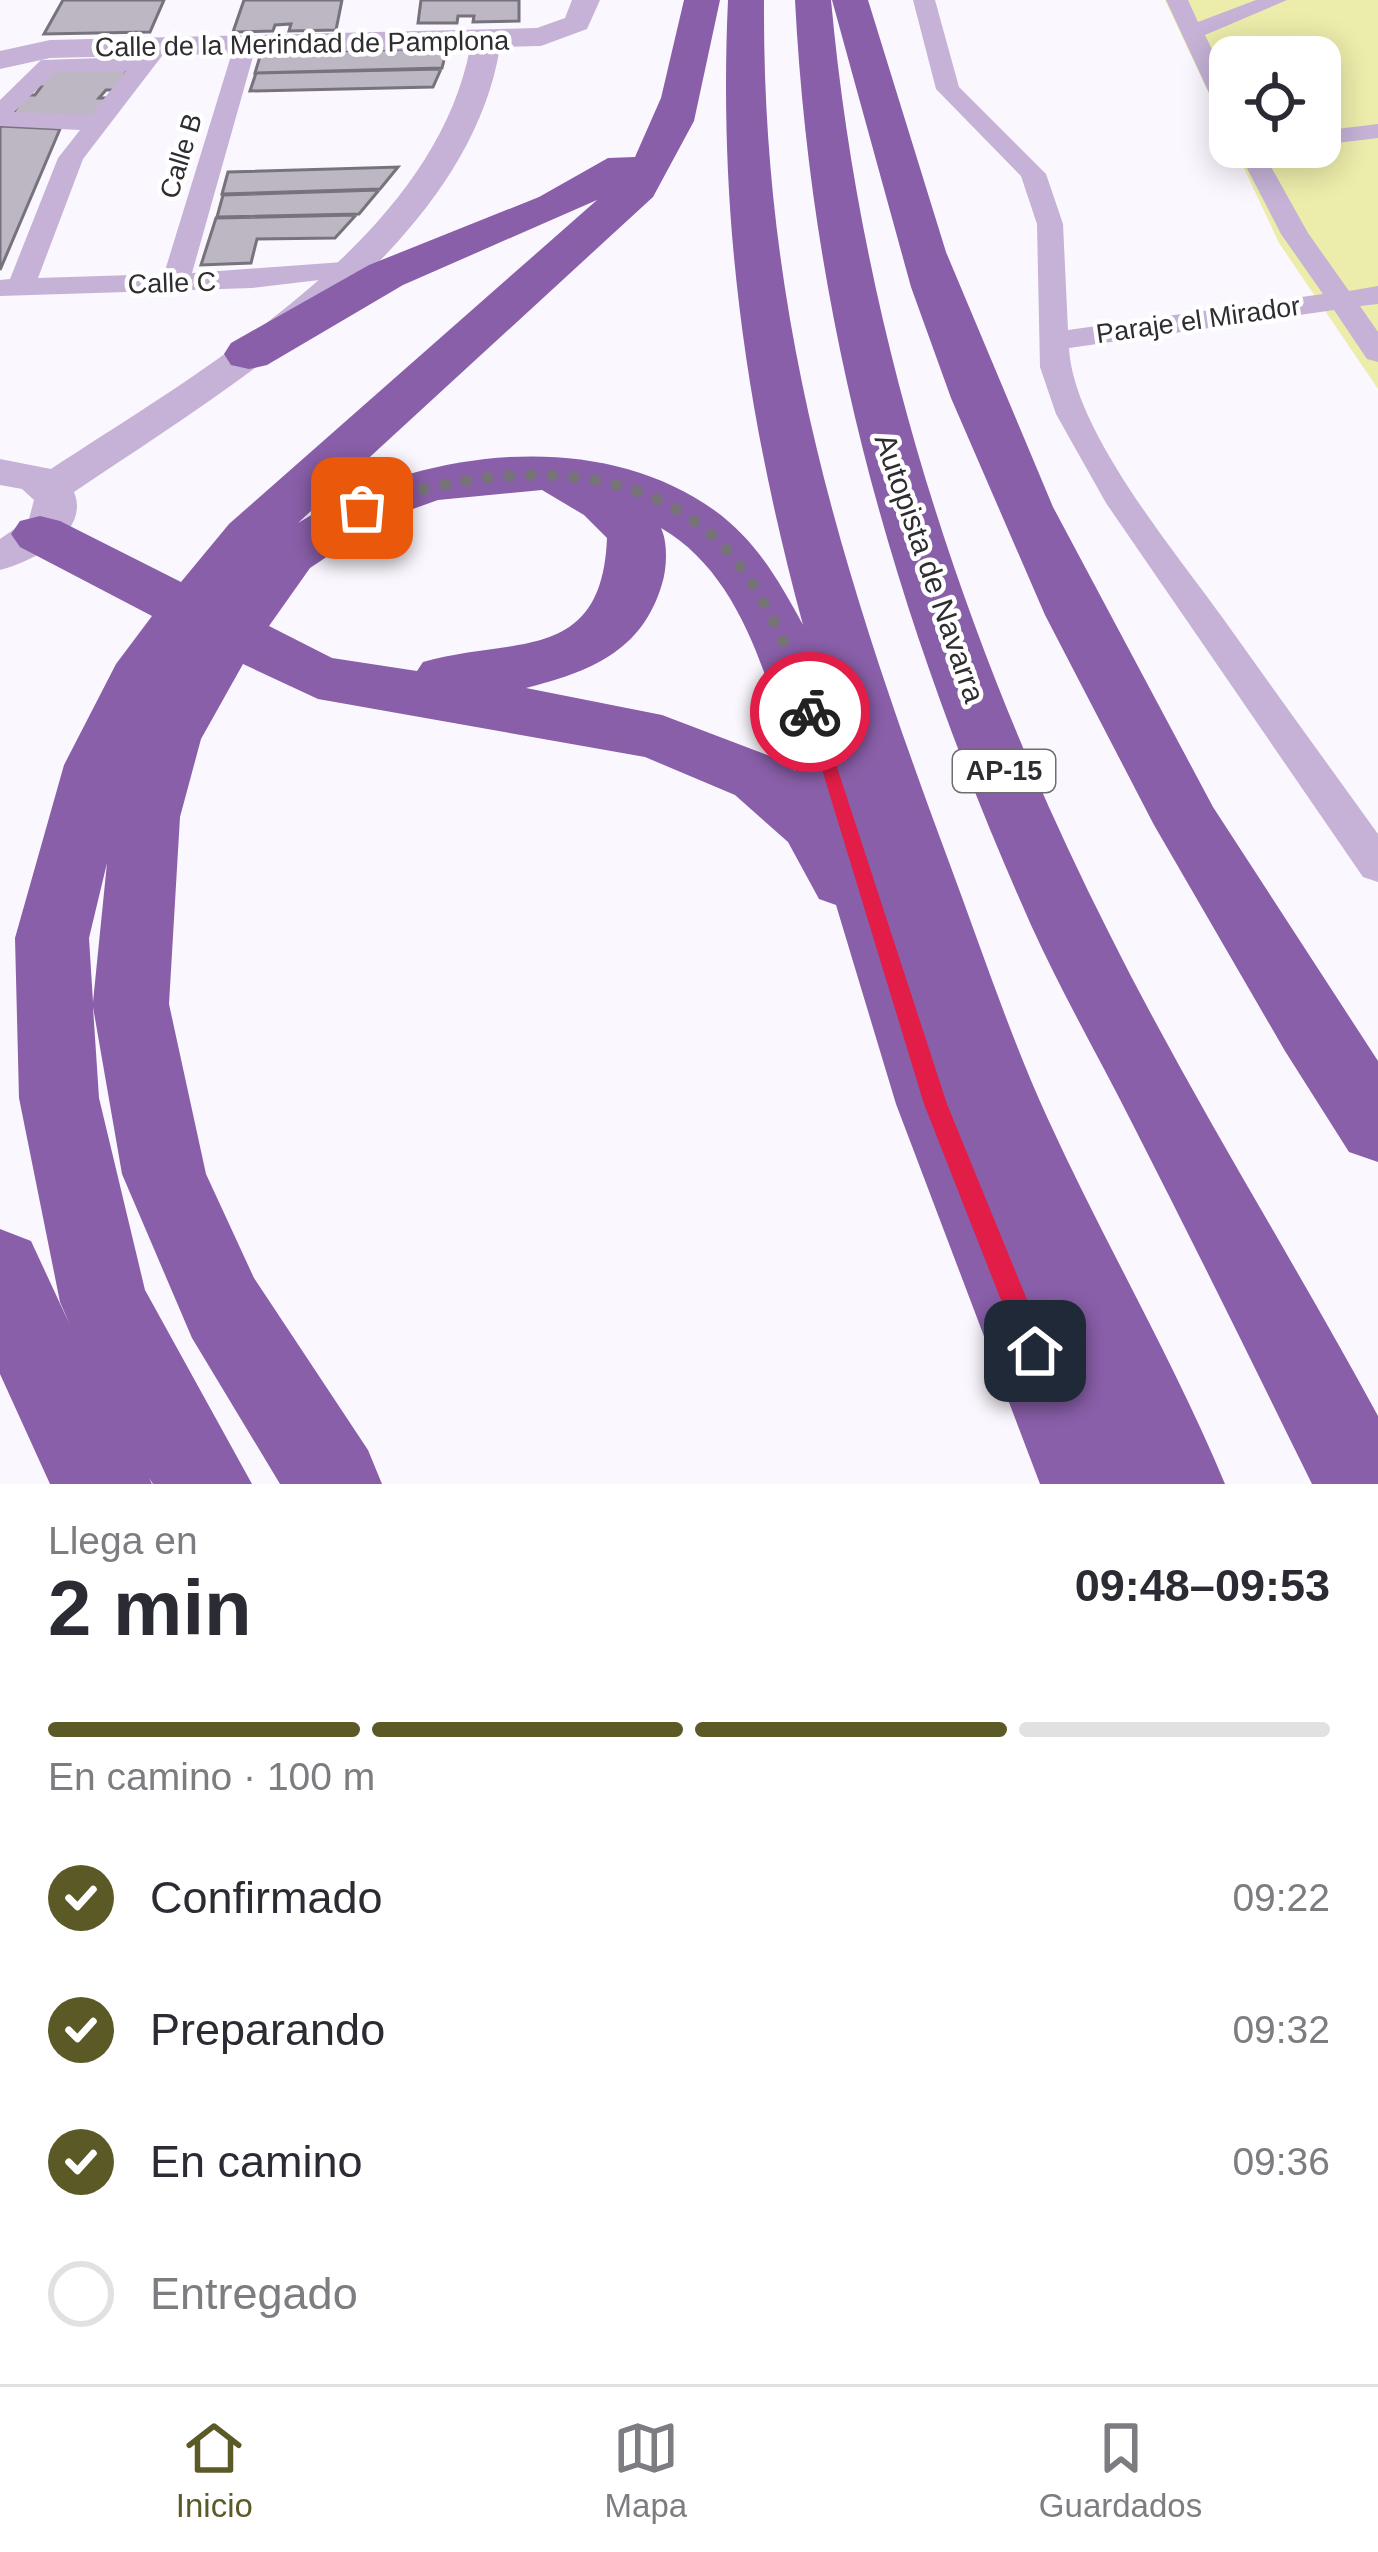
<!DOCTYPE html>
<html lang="es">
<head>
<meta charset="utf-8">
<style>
	body { margin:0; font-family:Arial,sans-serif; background:#f2f2f3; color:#2b2b33; height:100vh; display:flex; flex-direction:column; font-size:45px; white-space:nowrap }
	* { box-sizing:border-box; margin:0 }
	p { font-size:39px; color:#7c7c81 }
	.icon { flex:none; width:66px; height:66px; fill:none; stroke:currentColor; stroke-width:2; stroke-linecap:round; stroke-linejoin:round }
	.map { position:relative; height:1484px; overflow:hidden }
	.sheet { display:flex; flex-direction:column; background:#fff; flex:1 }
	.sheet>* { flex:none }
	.buttons { position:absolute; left:1209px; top:36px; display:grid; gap:24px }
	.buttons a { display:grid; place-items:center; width:132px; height:132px; border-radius:24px; background:#fff; box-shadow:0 6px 30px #0003; font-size:60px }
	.pin { position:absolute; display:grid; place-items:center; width:102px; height:102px; color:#fff; margin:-51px; border-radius:24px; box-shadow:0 6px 18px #0006 }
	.courier { position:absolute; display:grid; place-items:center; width:120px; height:120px; margin:-60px; border:9px solid #e11d48; border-radius:50%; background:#fff; color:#222; box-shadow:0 3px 15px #0007 }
	.summary em { font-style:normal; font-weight:700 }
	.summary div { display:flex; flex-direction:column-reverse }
	.summary { display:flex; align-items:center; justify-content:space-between; height:204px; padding:0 48px }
	h1 { font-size:78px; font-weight:700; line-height:90px }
	.bar { display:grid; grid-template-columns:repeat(4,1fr); gap:18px 12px; align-content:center; height:144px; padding:0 48px }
	.bar i { height:15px; border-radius:9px; background:#e1e1e2 }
	.bar .selected { background:#5b5a27 }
	.bar p { grid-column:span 4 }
	ol { padding:0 48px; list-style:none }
	li { display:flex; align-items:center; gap:36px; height:132px }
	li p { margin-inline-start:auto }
	li .icon { padding:12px; border-radius:50%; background:#5b5a27; color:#fff; stroke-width:4 }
	li:last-child { color:#7c7c81 }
	li i { width:66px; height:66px; border:6px solid #e1e1e2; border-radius:50% }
	.dock { display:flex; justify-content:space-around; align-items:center; height:168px; border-top:3px solid #e1e1e2; background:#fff; font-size:33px; color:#7c7c81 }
	.dock a { display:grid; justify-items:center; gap:6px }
	.dock .selected { color:#5b5a27 }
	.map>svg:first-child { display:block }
	.green { fill:#ecedaa }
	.building { fill:#bdb7c3; stroke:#77727c; stroke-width:3 }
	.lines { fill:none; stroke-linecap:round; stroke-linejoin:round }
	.minor { fill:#c5b2d6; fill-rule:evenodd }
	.tertiary { fill:#c5b2d6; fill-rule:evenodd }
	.motorway { fill:#895fa9; fill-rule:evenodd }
	.route { fill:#e11d48 }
	.done { stroke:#767479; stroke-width:12; stroke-dasharray:0 21.6 }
	.labels { text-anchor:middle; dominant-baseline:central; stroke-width:9; stroke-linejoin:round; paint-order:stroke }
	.far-street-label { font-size:27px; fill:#2f2d31; stroke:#fff }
	.shield { fill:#fff; stroke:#6d6c6f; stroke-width:3 }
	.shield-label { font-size:27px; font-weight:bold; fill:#2f2d31 }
	.street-label { font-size:30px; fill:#2f2d31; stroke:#fff }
</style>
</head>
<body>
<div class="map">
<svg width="1378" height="1484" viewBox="0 0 1378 1484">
	<rect width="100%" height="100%" fill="#fbf7fe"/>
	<!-- green -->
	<path class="green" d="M 1165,0 L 1378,0 L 1378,389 L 1279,243 L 1234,147 L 1320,147 L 1320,57 L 1230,57 L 1230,139 Z"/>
	<!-- building -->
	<path class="building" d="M 63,0 L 164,0 L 150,32 L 44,34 Z
		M 244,0 L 342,0 L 336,30 L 289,31 L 291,24 L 275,25 L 273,31 L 233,32 Z
		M 421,0 L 519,0 L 519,21 L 473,22 L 474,16 L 458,16 L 457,23 L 418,23 Z
		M 447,48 L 442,68 L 255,73 L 261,53 Z
		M 53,67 L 128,69 L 117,90 L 106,90 L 99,98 L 110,98 L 92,117 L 12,115 L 25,95 L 35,95 L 41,87 L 31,87 Z
		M 441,69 L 433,87 L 250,91 L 256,73 Z
		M 0,126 L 60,129 L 0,270 Z
		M 398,167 L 380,189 L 222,194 L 228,172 Z
		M 379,190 L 359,214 L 217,217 L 223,195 Z
		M 356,215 L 335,238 L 257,239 L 251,263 L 201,265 L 216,218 Z"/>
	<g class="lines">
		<!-- minor -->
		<path class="minor" d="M 913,0 L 935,0 L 959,87 L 1046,174 L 1063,224 L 1068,330 L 1323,294 L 1281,234 L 1236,147 L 1260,147 L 1308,233 L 1349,291 L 1378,286 L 1378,304 L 1360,306 L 1378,332 L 1378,362 L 1367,359 L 1334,310 L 1069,348 C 1073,430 1174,550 1222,617 C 1274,690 1326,762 1378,834 L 1378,882 L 1363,877 L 1106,503 L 1056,414 L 1040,367 L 1037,224 L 1021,176 L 936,89 Z
			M 1166,0 L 1188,0 L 1198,22 L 1256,0 L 1287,0 L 1205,35 L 1230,87 L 1230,119 L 1218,112 Z
			M 245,39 L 256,46 L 192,273 L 343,262 L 357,270 L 353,276 L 252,288 L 0,296 L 0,280 L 10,279 L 58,158 L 80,130 L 0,126 L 0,100 L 41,60 L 137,57 L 149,42 L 165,42 L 165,52 L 83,159 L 38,278 L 164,274 L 234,46 ZM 126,71 L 91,115 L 14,112 L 55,72 Z
			M 1378,124 L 1378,138 L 1320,145 L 1320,131 Z"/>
		<!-- tertiary -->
		<path class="tertiary" d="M 572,0 L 600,0 L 587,29 L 541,46 L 500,47 C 468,247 229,387 74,492 C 91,533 31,562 0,570 L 0,539 L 29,519 L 34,500 L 22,489 L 0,485 L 0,459 L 51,469 C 202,370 434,239 470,48 L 50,58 L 0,69 L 0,51 L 50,40 L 537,28 L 565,18 Z"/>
		<!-- motorway -->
		<path class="motorway" d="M 684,0 L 720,0 L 694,121 L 653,197 L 298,523 C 415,450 596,425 714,510 C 756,540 779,581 803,625 C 746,414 718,218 728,0 L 764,0 C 762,315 838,563 946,854 C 979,942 1008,1031 1047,1117 C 1103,1240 1173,1359 1225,1484 L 1040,1484 L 896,1104 L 836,905 L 819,899 L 788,842 L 735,795 L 645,757 L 318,699 L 243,664 L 201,739 L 180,817 L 169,1004 L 206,1174 L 254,1278 L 368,1450 L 382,1484 L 280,1484 L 192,1338 L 122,1174 L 93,1007 L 99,1098 L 145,1290 L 252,1484 L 153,1484 L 149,1478 L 152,1484 L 50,1484 L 0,1374 L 0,1229 L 31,1241 L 70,1325 L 60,1302 L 19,1098 L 15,938 L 64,765 L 116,664 L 152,616 L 20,547 L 11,534 L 20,521 L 40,516 L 60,521 L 181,582 L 229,524 L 597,200 L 403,285 L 267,365 L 249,369 L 231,365 L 224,354 L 231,343 L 369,265 L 539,197 L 608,158 L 635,157 L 661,98 ZM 542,490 L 584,515 L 607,538 C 602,665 513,636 423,662 L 417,671 L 332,658 L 269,626 L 310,568 L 382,520 L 438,500 ZM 661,528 C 744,576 769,686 795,771 L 783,761 L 662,715 L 526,688 C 589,672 642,652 662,584 C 667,568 668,543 661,528 ZM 107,863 L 93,1002 L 89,938 Z
			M 795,0 L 831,0 C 861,327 961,640 1109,933 C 1191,1097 1290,1254 1378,1416 L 1378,1484 L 1312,1484 C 1252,1362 1192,1240 1130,1119 C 1097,1054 1061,991 1031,925 C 897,624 812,330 795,0 Z
			M 832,0 L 868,0 L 946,252 L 1053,507 L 1213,807 L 1378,1061 L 1378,1162 L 1349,1152 L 1285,1051 L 1154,825 L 1045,615 L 951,398 L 911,287 Z"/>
	</g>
	<!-- route -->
	<path class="route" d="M 803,707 L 819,712 L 947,1104 L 1048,1351 L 1035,1364 L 1021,1351 L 924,1104 Z"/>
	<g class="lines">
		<!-- done -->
		<path class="done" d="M 362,508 C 485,463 655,448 743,570 C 773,611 794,664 810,712"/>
	</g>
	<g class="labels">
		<!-- far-street labels -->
		<g class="far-street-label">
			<text transform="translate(302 44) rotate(-1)">Calle de la Merindad de Pamplona</text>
			<text transform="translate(181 156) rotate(-73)">Calle B</text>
			<text transform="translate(172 283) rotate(-2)">Calle C</text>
			<text transform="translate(1198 320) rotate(-8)">Paraje el Mirador</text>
		</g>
		<!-- shield labels -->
		<rect class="shield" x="953" y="750" width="102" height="42" rx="9"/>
		<g class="shield-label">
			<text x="1004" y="771">AP-15</text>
		</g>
		<!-- street labels -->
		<g class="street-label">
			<text transform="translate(930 568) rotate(71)">Autopista de Navarra</text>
		</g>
	</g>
</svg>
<div class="buttons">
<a><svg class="icon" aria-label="locate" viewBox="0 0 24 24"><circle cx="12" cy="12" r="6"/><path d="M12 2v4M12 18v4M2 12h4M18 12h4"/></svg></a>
</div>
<div class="pin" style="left:362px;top:508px;background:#ea580c"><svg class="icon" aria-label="bag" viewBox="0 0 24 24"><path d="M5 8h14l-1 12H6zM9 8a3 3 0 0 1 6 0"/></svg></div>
<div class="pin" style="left:1035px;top:1351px;background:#1f2937"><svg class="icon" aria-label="home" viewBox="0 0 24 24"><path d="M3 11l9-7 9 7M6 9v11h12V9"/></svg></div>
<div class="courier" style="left:810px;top:712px"><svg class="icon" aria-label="bike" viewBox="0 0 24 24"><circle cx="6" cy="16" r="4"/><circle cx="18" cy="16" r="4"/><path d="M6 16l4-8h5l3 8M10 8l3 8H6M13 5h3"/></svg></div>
</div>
<section class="sheet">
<div class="summary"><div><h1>2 min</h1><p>Llega en</p></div><em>09:48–09:53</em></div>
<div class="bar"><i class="selected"></i><i class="selected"></i><i class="selected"></i><i></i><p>En camino · 100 m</p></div>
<ol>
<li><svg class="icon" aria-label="check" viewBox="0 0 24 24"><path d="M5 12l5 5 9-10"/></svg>Confirmado<p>09:22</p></li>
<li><svg class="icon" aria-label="check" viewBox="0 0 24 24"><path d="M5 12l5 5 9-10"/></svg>Preparando<p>09:32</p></li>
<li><svg class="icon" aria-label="check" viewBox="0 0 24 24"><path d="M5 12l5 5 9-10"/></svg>En camino<p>09:36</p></li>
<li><i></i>Entregado</li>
</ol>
</section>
<nav class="dock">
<a class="selected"><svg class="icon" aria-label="home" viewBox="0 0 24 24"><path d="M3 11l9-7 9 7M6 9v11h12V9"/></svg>Inicio</a>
<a><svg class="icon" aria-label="map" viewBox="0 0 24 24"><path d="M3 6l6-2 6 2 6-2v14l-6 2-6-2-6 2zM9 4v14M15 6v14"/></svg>Mapa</a>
<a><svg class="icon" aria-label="saved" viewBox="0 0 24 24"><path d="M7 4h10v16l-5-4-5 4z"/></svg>Guardados</a>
</nav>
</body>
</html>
